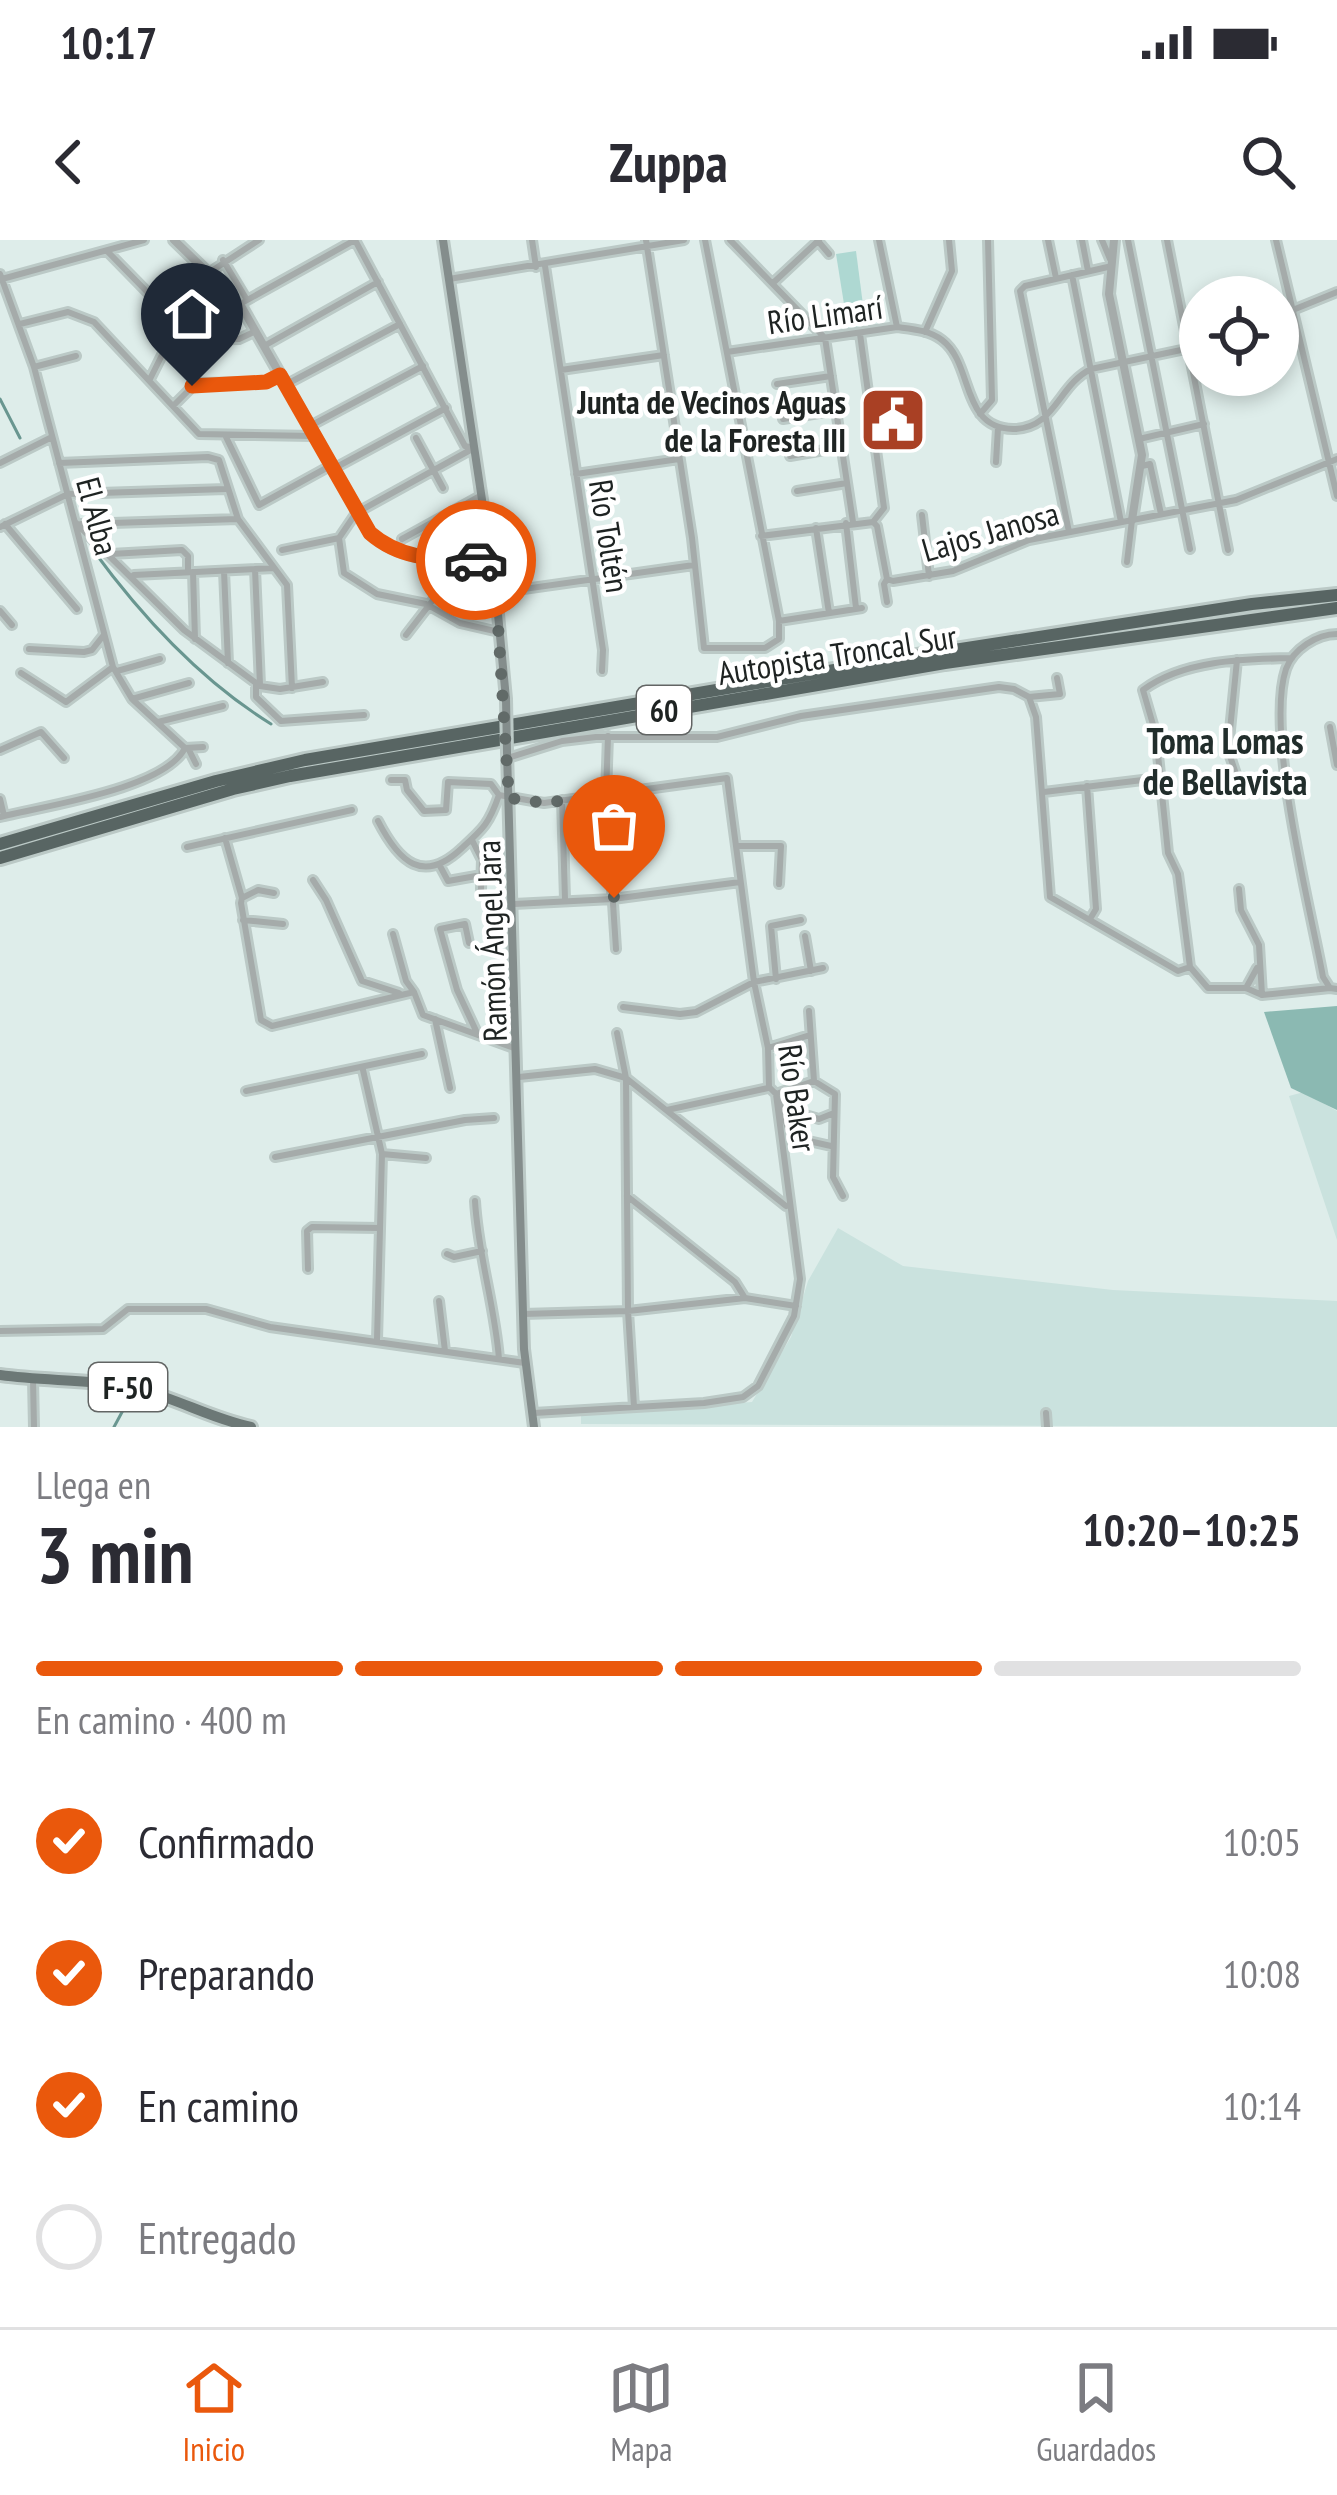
<!DOCTYPE html>
<html lang="es">
<head>
<meta charset="utf-8">
<style>
	body { margin:0; font-family:"PT Sans Narrow",sans-serif; background:#f2f2f3; color:#2b2b33; height:100vh; display:flex; flex-direction:column; font-size:45px; white-space:nowrap }
	* { box-sizing:border-box; margin:0 }
	p { font-size:39px; color:#7c7c81 }
	.icon { flex:none; width:66px; height:66px; fill:none; stroke:currentColor; stroke-width:2; stroke-linecap:round; stroke-linejoin:round }
	.map { position:relative; height:1187px; overflow:hidden }
	.side { display:flex; flex-direction:column; background:#fff; flex:1 }
	.side>* { flex:none }
	.tools { position:absolute; left:1179px; top:36px; display:grid; gap:24px }
	.tools a { display:grid; place-items:center; width:120px; height:120px; border-radius:50%; background:#fff; box-shadow:0 6px 18px #0003; font-size:60px }
	.pin { position:absolute; display:grid; place-items:center; width:102px; height:102px; color:#fff; margin:-123px -51px; border-radius:50% 50% 50% 0; rotate:-45deg; box-shadow:0 0 12px #0007 }
	.pin .icon { rotate:45deg }
	.courier { position:absolute; display:grid; place-items:center; width:120px; height:120px; margin:-60px; border:9px solid #ea580c; border-radius:50%; background:#fff; color:#222; box-shadow:0 3px 15px #0007 }
	.summary em { font-style:normal; font-weight:800 }
	.summary div { display:flex; flex-direction:column-reverse }
	.summary { display:flex; align-items:center; justify-content:space-between; height:204px; padding:0 36px }
	h1 { font-size:78px; font-weight:800; line-height:90px }
	.bar { display:grid; grid-template-columns:repeat(4,1fr); gap:18px 12px; align-content:center; height:144px; padding:0 36px }
	.bar i { height:15px; border-radius:9px; background:#e1e1e2 }
	.bar .on { background:#ea580c }
	.bar p { grid-column:span 4 }
	ol { padding:0 36px; list-style:none }
	li { display:flex; align-items:center; gap:36px; height:132px }
	li p { margin-inline-start:auto }
	li .icon { padding:12px; border-radius:50%; background:#ea580c; color:#fff; stroke-width:4 }
	li:last-child { color:#7c7c81 }
	li i { width:66px; height:66px; border:6px solid #e1e1e2; border-radius:50% }
	.status { display:flex; justify-content:space-between; align-items:center; height:84px; padding:0 60px; background:#fff; direction:ltr }
	.status svg { height:33px; fill:currentColor }
	header { display:flex; justify-content:space-between; align-items:center; height:156px; padding:0 36px; background:#fff; font-size:54px; font-weight:800 }
	.tab-bar { display:flex; justify-content:space-around; align-items:center; height:168px; border-top:3px solid #e1e1e2; background:#fff; font-size:33px; color:#7c7c81 }
	.tab-bar a { display:grid; justify-items:center; gap:6px }
	.tab-bar .on { color:#ea580c }
	.map>svg:first-child { display:block }
	.built { fill:#cae2de }
	.green { fill:#aed8d2 }
	.forest { fill:#8bb9b2 }
	.lines { fill:none; stroke-linecap:round; stroke-linejoin:round }
	.stream { stroke:#699690; stroke-width:3 }
	.minor-casing { stroke:#bbc9c6; stroke-width:12 }
	.tertiary-casing { stroke:#bbc9c6; stroke-width:14 }
	.secondary-casing { stroke:#bbc9c6; stroke-width:14 }
	.primary-casing { stroke:#bbc9c6; stroke-width:16 }
	.motorway-casing { stroke:#bbc9c6; stroke-width:18 }
	.minor { stroke:#a5abaa; stroke-width:6 }
	.tertiary { stroke:#a5abaa; stroke-width:8 }
	.secondary { stroke:#848d8c; stroke-width:8 }
	.primary { stroke:#6c7876; stroke-width:10 }
	.motorway { stroke:#586563; stroke-width:12 }
	.secondary-bridge-casing { stroke:#bbc9c6; stroke-width:14; stroke-linecap:butt }
	.secondary-bridge { stroke:#848d8c; stroke-width:8 }
	.done { stroke:#616a68; stroke-width:12; stroke-dasharray:0 21.6 }
	.route { stroke:#ea580c; stroke-width:15 }
	.labels { text-anchor:middle; dominant-baseline:central; stroke-width:9; stroke-linejoin:round; paint-order:stroke }
	.shield { fill:#fff; stroke:#626564; stroke-width:3 }
	.shield-label { font-size:30px; font-weight:bold; fill:#1e2322 }
	.street-label { font-size:33px; fill:#1e2322; stroke:#fff }
	.poi-label { font-size:33px; font-weight:bold; fill:#1e2322; stroke:#fff; text-anchor:end }
	.neighbourhood-label { font-size:36px; font-weight:bold; fill:#212d2b; stroke:#fff }
</style>
</head>
<body>
<div class="status"><b>10:17</b><svg viewBox="0 0 49 12"><path d="M0 12V9h3v3zM5 12V6h3v6zM10 12V3h3v9zM15 12V0h3v12zM26 1h20v11H26zM47 4h2v5h-2z"/></svg></div>
<header><svg class="icon" aria-label="back" viewBox="0 0 24 24"><path d="M15 5l-7 7 7 7"/></svg>Zuppa<svg class="icon" aria-label="search" viewBox="0 0 24 24"><circle cx="10" cy="10" r="6"/><path d="M15 15l6 6"/></svg></header>
<div class="map">
<svg width="1337" height="1187" viewBox="0 0 1337 1187">
	<rect width="100%" height="100%" fill="#deedea"/>
	<!-- built -->
	<path class="built" d="M 1304,852 L 1337,871 L 1337,1000 L 1289,856 Z
		M 838,988 L 903,1026 L 1113,1050 L 1337,1061 L 1337,1187 L 581,1184 L 581,1174 L 752,1162 L 791,1097 L 808,1041 Z"/>
	<!-- green -->
	<path class="green" d="M 856,11 L 866,88 L 848,89 L 836,14 Z"/>
	<!-- forest -->
	<path class="forest" d="M 1337,766 L 1337,870 L 1291,848 L 1264,772 Z"/>
	<g class="lines">
		<!-- stream -->
		<path class="stream" d="M 0,159 L 20,198
			M 93,310 C 142,377 200,440 271,484
			M 114,1187 L 128,1161"/>
		<defs>
			<path id="minor" d="M 355,0 L 465,206 L 474,208
				M 532,0 L 536,27
				M 646,0 L 692,298 L 704,408 L 765,408 L 779,399 L 779,381 L 705,0
				M 730,0 L 825,98 L 853,282
				M 879,0 L 897,87
				M 1048,0 L 1056,38
				M 1082,0 L 1088,31
				M 1102,0 L 1110,19
				M 1128,0 L 1190,309
				M 1167,0 L 1228,310
				M 1276,0 L 1337,256
				M 818,1 L 829,14
				M 108,12 L 153,58 L 207,56
				M 223,20 L 247,60
				M 545,26 L 603,410 L 602,431
				M 210,32 L 259,0
				M 0,34 L 34,127 L 113,427 L 132,459 L 185,508
				M 1072,35 L 1121,282
				M 2,39 L 144,0
				M 449,39 L 684,0
				M 773,43 L 819,0
				M 193,54 L 212,35
				M 240,64 L 355,0
				M 1278,76 L 1337,52
				M 20,84 L 68,72 L 94,82 L 199,194 L 314,196
				M 925,92 L 952,31 L 949,0
				M 860,94 L 884,268 L 873,282
				M 264,106 L 378,42
				M 727,112 L 897,87 C 912,89 929,90 942,100 C 974,124 960,188 1013,189 C 1055,189 1058,145 1091,129 L 1200,106
				M 34,127 L 76,116
				M 561,130 L 664,115
				M 150,139 L 169,101 L 239,99 L 256,91
				M 287,144 L 400,84
				M 777,144 L 831,136
				M 174,165 L 196,143 L 266,142 L 280,135
				M 980,174 L 992,160 L 988,0
				M 783,179 L 837,170
				M 310,186 L 423,126
				M 226,197 L 259,265 L 330,226
				M 416,198 L 443,248
				M 1139,199 L 1204,184
				M 474,208 L 356,273 L 339,298 L 344,333 L 377,354 L 426,364 L 460,383 L 499,392
				M 790,216 L 842,207
				M 996,222 L 998,188
				M 0,223 L 52,197
				M 59,223 L 208,217 L 219,220 L 238,279 L 287,345 L 292,448
				M 1142,226 L 1150,224 L 1161,274
				M 333,229 L 446,168
				M 576,234 L 679,219
				M 797,251 L 847,243
				M 922,275 L 929,336
				M 75,282 L 184,390 L 260,446 L 280,449 L 323,442
				M 873,282 L 877,286 L 887,339 L 884,344 L 887,362
				M 846,283 L 856,368
				M 5,284 L 77,369
				M 81,284 L 238,279
				M 0,287 L 68,254 L 226,249
				M 816,288 L 829,373
				M 1069,292 L 1020,51 L 1025,46 L 1112,26
				M 761,296 L 873,282
				M 402,299 L 482,255
				M 282,310 L 339,298
				M 111,314 L 182,310 L 188,316 L 188,332
				M 1127,322 L 1132,280
				M 255,329 L 260,445
				M 224,331 L 228,423
				M 193,332 L 195,399
				M 134,335 L 274,328
				M 887,339 L 893,341 L 953,331 L 1029,300 L 1236,260 L 1337,219
				M 496,353 L 694,325
				M 0,371 L 12,385
				M 779,381 L 862,368
				M 1337,394 C 1317,394 1293,409 1286,429 C 1265,492 1310,666 1323,737 L 1330,748 L 1337,749
				M 406,395 L 440,351 L 462,352
				M 29,409 L 84,412 L 92,410 L 103,396
				M 1237,420 L 1228,510 L 1238,540
				M 117,431 L 160,419
				M 21,433 L 66,462 L 113,427
				M 256,444 L 256,457 L 281,481 L 364,475
				M 1029,457 L 1060,454 L 1057,438
				M 132,459 L 189,443
				M 158,482 L 223,466
				M 1330,487 L 1337,525
				M 608,496 L 606,555 L 616,709
				M 185,508 L 203,507
				M 0,510 L 41,492 L 64,518
				M 189,510 L 196,524
				M 508,518 L 562,501 L 596,497 L 717,497 L 801,476 L 999,447 L 1014,449 L 1029,457 L 1036,477 L 1050,657 L 1178,731 L 1190,727 L 1178,634 L 1168,613 L 1156,495 L 1143,450 C 1183,420 1244,419 1292,418
				M 391,540 L 405,540 L 407,550 L 424,571 L 446,570 L 448,542 L 491,544 L 499,555
				M 1087,546 L 1096,669 L 1090,679
				M 1044,552 L 1159,538
				M 0,559 L 4,576
				M 562,560 L 565,659
				M 0,577 C 43,566 165,549 185,508
				M 378,581 C 399,622 423,645 462,608 C 483,589 489,584 499,555 L 544,563 L 727,538 L 754,742 L 768,808 L 769,847 L 776,854 L 800,1039 L 794,1076 L 758,1146 L 743,1157 L 704,1163 L 534,1173
				M 225,598 L 242,658
				M 472,600 L 482,620 L 481,649
				M 737,606 L 781,606 L 779,644
				M 187,607 L 352,570
				M 440,626 L 448,641 L 476,636 L 482,640
				M 313,640 L 326,660 L 362,741 L 399,753
				M 1239,649 L 1241,670 L 1259,705 L 1262,755 L 1330,748
				M 274,653 L 258,650 L 242,658 L 241,663 L 261,780 L 272,786 L 414,752 L 423,775 L 514,808
				M 514,664 L 613,659 L 740,642
				M 243,680 L 283,684
				M 393,694 L 406,741 L 414,752
				M 805,696 L 811,731
				M 469,703 L 465,684 L 440,689 L 457,750 L 478,795
				M 1190,727 L 1208,748 L 1246,748 L 1262,755
				M 776,739 L 771,686 L 801,680
				M 1246,748 L 1257,728
				M 623,767 L 680,774 L 696,772 L 754,742 L 823,728
				M 809,771 L 814,841
				M 435,779 L 450,848
				M 617,793 L 626,838 L 628,1071 L 634,1167
				M 768,808 L 810,795
				M 363,830 L 382,914 L 377,1100
				M 519,837 L 595,829 L 626,838 L 786,966
				M 246,851 L 422,814
				M 781,868 L 819,879 L 834,873
				M 667,870 L 768,848
				M 831,906 L 791,897 L 776,854 L 814,841 L 835,854 L 833,937 L 843,956
				M 382,914 L 426,918
				M 275,917 L 465,880 L 494,878
				M 627,956 L 735,1042 L 745,1058
				M 475,961 C 478,1015 495,1066 499,1119
				M 447,1014 L 454,1017 L 482,1011
				M 308,1029 L 307,991 L 312,987 L 380,988
				M 439,1061 L 445,1111
				M 523,1074 L 628,1071 L 745,1058 L 796,1066
				M 0,1091 L 103,1089 L 128,1069 L 206,1069 L 270,1087 L 525,1123
				M 33,1139 L 34,1187
				M 1046,1173 L 1047,1187"/>
			<path id="tertiary" d="M 174,0 L 240,64 L 370,293 C 404,324 448,319 491,320
				M 1114,0 L 1109,54 L 1142,215 L 1132,280"/>
			<path id="secondary" d="M 443,0 L 496,353 L 506,459
				M 507,512 L 524,1109 L 534,1187"/>
			<path id="primary" d="M 0,1135 C 48,1142 95,1138 142,1150 C 180,1160 213,1179 251,1187"/>
			<path id="motorway" d="M 0,604 L 216,541 L 305,520 L 922,415 L 1252,364 L 1337,355
				M 0,618 L 233,549 L 290,536 L 945,423 L 1337,368"/>
		</defs>
		<!-- minor casing -->
		<use href="#minor" class="minor-casing"/>
		<!-- tertiary casing -->
		<use href="#tertiary" class="tertiary-casing"/>
		<!-- secondary casing -->
		<use href="#secondary" class="secondary-casing"/>
		<!-- primary casing -->
		<use href="#primary" class="primary-casing"/>
		<!-- motorway casing -->
		<use href="#motorway" class="motorway-casing"/>
		<!-- minor -->
		<use href="#minor" class="minor"/>
		<!-- tertiary -->
		<use href="#tertiary" class="tertiary"/>
		<!-- secondary -->
		<use href="#secondary" class="secondary"/>
		<!-- primary -->
		<use href="#primary" class="primary"/>
		<!-- motorway -->
		<use href="#motorway" class="motorway"/>
		<defs>
			<path id="secondary-bridge" d="M 506,459 L 507,512"/>
		</defs>
		<!-- secondary-bridge casing -->
		<use href="#secondary-bridge" class="secondary-bridge-casing"/>
		<!-- secondary-bridge -->
		<use href="#secondary-bridge" class="secondary-bridge"/>
	</g>
	<g class="lines">
		<!-- done -->
		<path class="done" d="M 476,320 L 491,320 L 496,353 L 509,558 L 544,563 L 606,555 L 614,658"/>
		<!-- route -->
		<path class="route" d="M 192,146 L 266,142 L 280,135 L 370,293 C 401,320 436,319 476,320"/>
	</g>
	<!-- icons -->
	<defs>
		<symbol id="civic-square" viewBox="-11 -11 22 22"><rect x="-9" y="-9" width="18" height="18" rx="4" fill="#a94024" stroke="#fff"/><path d="M-.6-6.5H3V-4.5H.6V-3L4-1V1h2V6H-6V1h2V-1L-.6-3ZM-1.2 2.5V6h2.4V2.5Z" fill="#fff"/></symbol>
	</defs>
	<g fill-rule="evenodd">
		<use href="#civic-square" x="855" y="142" width="76" height="76"/>
	</g>
	<g class="labels">
		<!-- shield labels -->
		<g class="shield">
			<rect x="637" y="446" width="54" height="48" rx="9"/>
			<rect x="89" y="1123" width="78" height="48" rx="9"/>
		</g>
		<g class="shield-label">
			<text x="664" y="470">60</text>
			<text x="128" y="1147">F-50</text>
		</g>
		<!-- street labels -->
		<g class="street-label">
			<text transform="translate(825 74) rotate(-8)">Río Limarí</text>
			<text transform="translate(98 276) rotate(75)">El Alba</text>
			<text transform="translate(990 291) rotate(-16)">Lajos Janosa</text>
			<text transform="translate(610 296) rotate(81)">Río Toltén</text>
			<text transform="translate(837 414) rotate(-9)">Autopista Troncal Sur</text>
			<text transform="translate(491 701) rotate(-92)">Ramón Ángel Jara</text>
			<text transform="translate(798 858) rotate(82)">Río Baker</text>
		</g>
		<!-- poi labels -->
		<g class="poi-label">
			<text x="846" y="161">Junta de Vecinos Aguas<tspan x="846" dy="38">de la Foresta III</tspan></text>
		</g>
		<!-- neighbourhood labels -->
		<g class="neighbourhood-label">
			<text x="1225" y="500">Toma Lomas<tspan x="1225" dy="41">de Bellavista</tspan></text>
		</g>
	</g>
</svg>
<div class="tools">
<a><svg class="icon" aria-label="locate" viewBox="0 0 24 24"><circle cx="12" cy="12" r="6"/><path d="M12 2v4M12 18v4M2 12h4M18 12h4"/></svg></a>
</div>
<div class="pin" style="left:614px;top:658px;background:#ea580c"><svg class="icon" aria-label="bag" viewBox="0 0 24 24"><path d="M5 8h14l-1 12H6zM9 8a3 3 0 0 1 6 0"/></svg></div>
<div class="pin" style="left:192px;top:146px;background:#1f2937"><svg class="icon" aria-label="home" viewBox="0 0 24 24"><path d="M3 11l9-7 9 7M6 9v11h12V9"/></svg></div>
<div class="courier" style="left:476px;top:320px"><svg class="icon" aria-label="car" viewBox="0 0 24 24"><path d="M5 17H2v-5l4-1 3-4h7l3 4 3 1v5h-3M9 17h6M6 11h13"/><circle cx="7" cy="17" r="2"/><circle cx="17" cy="17" r="2"/></svg></div>
</div>
<section class="side">
<div class="summary"><div><h1>3 min</h1><p>Llega en</p></div><em>10:20–10:25</em></div>
<div class="bar"><i class="on"></i><i class="on"></i><i class="on"></i><i></i><p>En camino · 400 m</p></div>
<ol>
<li><svg class="icon" aria-label="check" viewBox="0 0 24 24"><path d="M5 12l5 5 9-10"/></svg>Confirmado<p>10:05</p></li>
<li><svg class="icon" aria-label="check" viewBox="0 0 24 24"><path d="M5 12l5 5 9-10"/></svg>Preparando<p>10:08</p></li>
<li><svg class="icon" aria-label="check" viewBox="0 0 24 24"><path d="M5 12l5 5 9-10"/></svg>En camino<p>10:14</p></li>
<li><i></i>Entregado</li>
</ol>
</section>
<nav class="tab-bar">
<a class="on"><svg class="icon" aria-label="home" viewBox="0 0 24 24"><path d="M3 11l9-7 9 7M6 9v11h12V9"/></svg>Inicio</a>
<a><svg class="icon" aria-label="map" viewBox="0 0 24 24"><path d="M3 6l6-2 6 2 6-2v14l-6 2-6-2-6 2zM9 4v14M15 6v14"/></svg>Mapa</a>
<a><svg class="icon" aria-label="saved" viewBox="0 0 24 24"><path d="M7 4h10v16l-5-4-5 4z"/></svg>Guardados</a>
</nav>
</body>
</html>
